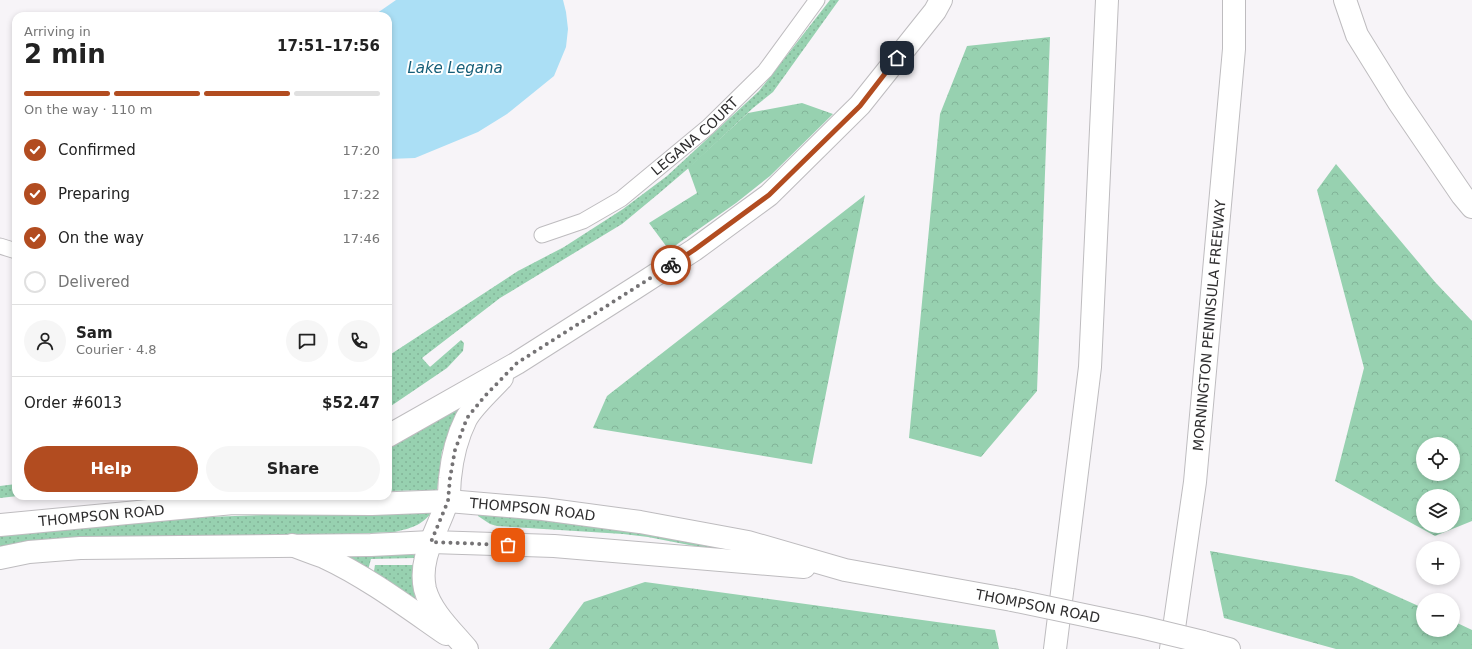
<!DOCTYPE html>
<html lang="en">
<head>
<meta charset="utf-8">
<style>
	body { margin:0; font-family:"DejaVu Sans",sans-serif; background:#f6f6f6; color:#222; height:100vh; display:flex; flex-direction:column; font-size:15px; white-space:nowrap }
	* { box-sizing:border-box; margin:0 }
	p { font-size:13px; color:#767676 }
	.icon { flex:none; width:22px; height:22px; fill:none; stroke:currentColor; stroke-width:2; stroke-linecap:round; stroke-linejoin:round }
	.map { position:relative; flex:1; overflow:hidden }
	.sheet { position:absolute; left:12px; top:12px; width:380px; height:488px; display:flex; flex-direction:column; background:#fff; border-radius:12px; box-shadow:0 2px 6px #0003 }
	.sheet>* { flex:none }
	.buttons { position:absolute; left:1416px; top:437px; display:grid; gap:8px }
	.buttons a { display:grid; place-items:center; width:44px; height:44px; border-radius:50%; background:#fff; box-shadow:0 2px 6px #0003; font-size:20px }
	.pin { position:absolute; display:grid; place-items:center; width:34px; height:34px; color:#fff; margin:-17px; border-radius:8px; box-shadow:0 2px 6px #0006 }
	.courier { position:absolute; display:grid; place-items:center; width:40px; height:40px; margin:-20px; border:3px solid #b24c20; border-radius:50%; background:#fff; color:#222; box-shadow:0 1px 5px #0007 }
	.overview em { font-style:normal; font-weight:700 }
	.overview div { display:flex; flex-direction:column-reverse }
	.overview { display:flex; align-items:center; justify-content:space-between; height:68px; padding:0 12px }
	h1 { font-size:26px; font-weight:700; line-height:30px }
	.bar { display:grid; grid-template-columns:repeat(4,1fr); gap:6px 4px; align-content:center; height:48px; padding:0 12px }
	.bar i { height:5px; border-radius:3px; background:#e0e0e0 }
	.bar .active { background:#b24c20 }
	.bar p { grid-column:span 4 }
	.line { display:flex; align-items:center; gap:10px; padding:0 12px; border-top:1px solid #e0e0e0 }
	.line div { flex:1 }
	.round { display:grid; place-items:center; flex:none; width:42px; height:42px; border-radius:21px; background:#f6f6f6 }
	ol { padding:0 12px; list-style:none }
	li { display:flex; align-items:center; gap:12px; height:44px }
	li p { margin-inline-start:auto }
	li .icon { padding:4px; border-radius:50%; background:#b24c20; color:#fff; stroke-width:4 }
	li:last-child { color:#767676 }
	li i { width:22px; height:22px; border:2px solid #e0e0e0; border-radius:50% }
	.button { display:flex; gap:8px; margin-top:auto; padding:8px 12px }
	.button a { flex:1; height:46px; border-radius:24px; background:#b24c20; color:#fff; font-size:16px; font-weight:700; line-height:46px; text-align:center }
	.button a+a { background:#f6f6f6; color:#222 }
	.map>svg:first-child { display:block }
	.grass { fill:url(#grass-dots) }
	.forest { fill:url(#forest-crowns); fill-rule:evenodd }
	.water { fill:#abdff5 }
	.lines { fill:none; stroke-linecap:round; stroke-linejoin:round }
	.minor-casing { stroke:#bebcbf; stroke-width:17 }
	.primary-casing { stroke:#bebcbf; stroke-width:24 }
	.motorway-casing { stroke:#bebcbf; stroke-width:24 }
	.minor { stroke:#fff; stroke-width:15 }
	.primary { stroke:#fff; stroke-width:22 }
	.motorway { stroke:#fff; stroke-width:22 }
	.primary-bridge-casing { stroke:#bebcbf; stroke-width:24; stroke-linecap:butt }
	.primary-bridge { stroke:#fff; stroke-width:22 }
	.done { stroke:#757375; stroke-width:4; stroke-dasharray:0 7.2 }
	.route { stroke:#b24c20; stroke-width:5 }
	.labels { text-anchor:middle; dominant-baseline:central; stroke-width:4; stroke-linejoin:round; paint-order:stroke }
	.street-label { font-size:14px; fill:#2f2e2f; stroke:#fff }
	.water-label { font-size:15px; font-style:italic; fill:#155e78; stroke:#fff }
</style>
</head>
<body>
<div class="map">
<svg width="1472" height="649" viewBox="0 0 1472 649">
	<defs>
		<pattern id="grass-dots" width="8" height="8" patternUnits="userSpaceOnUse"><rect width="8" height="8" fill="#97d1b0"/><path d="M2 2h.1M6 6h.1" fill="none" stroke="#82b498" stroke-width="1.8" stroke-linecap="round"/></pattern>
		<pattern id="forest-crowns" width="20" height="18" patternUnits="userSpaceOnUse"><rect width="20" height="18" fill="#97d1b0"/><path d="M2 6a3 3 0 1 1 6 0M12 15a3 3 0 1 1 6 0" fill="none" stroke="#82b498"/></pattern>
	</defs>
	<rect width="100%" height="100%" fill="#f7f4f8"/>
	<!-- grass -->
	<path class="grass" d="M 830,0 L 839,0 L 773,92 L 753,108 L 691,166 L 657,195 L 622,224 L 500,298 L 422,358 L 430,367 L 461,340 L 464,343 L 463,351 L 447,368 L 388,408 L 388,356 L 518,271 L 564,247 L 623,209 L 667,176 L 759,91 Z
		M 475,391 L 454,424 L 442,451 L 437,490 L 388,491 L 388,444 Z
		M 16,484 L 16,496 L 18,496 L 0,498 L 0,486 Z
		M 432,512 C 421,526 411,528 395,532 L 205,540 L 56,539 L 0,547 L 0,536 C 30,533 60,528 90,525 C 204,514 318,514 432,512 Z
		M 478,513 L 497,513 L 765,549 L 720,551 L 648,537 L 623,534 L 497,526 L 490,524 L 478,516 Z
		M 348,555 L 416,555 L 415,558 L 371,559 L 368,570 L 345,558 Z
		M 375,565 L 414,565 L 415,600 L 379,578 L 374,571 Z"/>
	<!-- forest -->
	<path class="forest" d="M 1050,37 L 1037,391 L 981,457 L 909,438 L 940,114 L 967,46 Z
		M 802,103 L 833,114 L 770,176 L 736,203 L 669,250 L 649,223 L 697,193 L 688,168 L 748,113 Z
		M 1336,164 L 1435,282 L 1472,321 L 1472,521 L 1435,536 L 1335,481 L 1364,368 L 1317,190 ZM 1423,444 L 1453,444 L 1453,474 L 1423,474 ZM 1423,496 L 1453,496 L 1453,526 L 1423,526 Z
		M 865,195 L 812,464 L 593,428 L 607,396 Z
		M 1210,551 L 1352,576 L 1423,608 L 1423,630 L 1453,630 L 1453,621 L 1472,630 L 1472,649 L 1336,649 L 1224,618 Z
		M 645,582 L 995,630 L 999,649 L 549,649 L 584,602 Z"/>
	<!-- water -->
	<path class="water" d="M 396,0 L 563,0 L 566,12 L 568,29 L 566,47 L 554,76 L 507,114 L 478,132 L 415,158 L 388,159 L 388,16 L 373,16 Z"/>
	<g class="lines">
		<defs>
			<g id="minor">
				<path id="s1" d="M 542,235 L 583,221 L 621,199 L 708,127 L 765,71 L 817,0"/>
				<path d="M 0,246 L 16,251"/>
			</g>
			<g id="primary">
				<path id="s2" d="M 0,525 L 233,503 L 372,504 L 448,501 L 543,509 L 640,522 L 748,542 L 845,570 L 1012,600"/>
				<path d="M 0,558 L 29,552 L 80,548 L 371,545 L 431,542 L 554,546 L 804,567"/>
				<path d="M 1203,642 L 1229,649"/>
			</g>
			<g id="motorway">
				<path d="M 1345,0 L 1357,35 L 1398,101 L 1462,195 L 1472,207"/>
				<path d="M 388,436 L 517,363 L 635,288 L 694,250 L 769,195 L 860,105 L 935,11 L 941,0"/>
				<path d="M 233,503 L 250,496"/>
				<path d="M 292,545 C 302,549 313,553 324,557 C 367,577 407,607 446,634"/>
				<path d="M 467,649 C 452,631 431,612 425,589 C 418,558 438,530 447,502 C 450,495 449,486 450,478 C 452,458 457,437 466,419 C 473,406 492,389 502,378"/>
				<path d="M 1055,649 L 1090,367 L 1107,0"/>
				<path id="s3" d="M 1171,649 L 1195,482 L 1234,49 L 1234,0"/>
			</g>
		</defs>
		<!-- minor casing -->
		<use href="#minor" class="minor-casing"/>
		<!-- primary casing -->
		<use href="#primary" class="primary-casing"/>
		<!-- motorway casing -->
		<use href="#motorway" class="motorway-casing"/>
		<!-- minor -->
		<use href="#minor" class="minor"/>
		<!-- primary -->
		<use href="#primary" class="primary"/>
		<!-- motorway -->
		<use href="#motorway" class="motorway"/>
		<defs>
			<path id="primary-bridge" d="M 1012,600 L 1141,627 L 1203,642"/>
		</defs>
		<!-- primary-bridge casing -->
		<use href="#primary-bridge" class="primary-bridge-casing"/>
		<!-- primary-bridge -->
		<use href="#primary-bridge" class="primary-bridge"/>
	</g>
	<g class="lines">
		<!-- done -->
		<path class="done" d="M 508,545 L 431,542 L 448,501 L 450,478 L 455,450 L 467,418 L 484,397 L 517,363 L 671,265"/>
		<!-- route -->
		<path class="route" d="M 671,265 L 694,250 L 769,195 L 860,106 L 897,58"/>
	</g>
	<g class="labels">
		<!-- street labels -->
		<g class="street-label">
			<text stroke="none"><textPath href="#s1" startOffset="184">LEGANA COURT</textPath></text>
			<text stroke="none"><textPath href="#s3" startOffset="326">MORNINGTON PENINSULA FREEWAY</textPath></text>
			<text stroke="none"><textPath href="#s2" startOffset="534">THOMPSON ROAD</textPath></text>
			<text stroke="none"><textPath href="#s2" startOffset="102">THOMPSON ROAD</textPath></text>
			<text transform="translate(1038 606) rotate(11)">THOMPSON ROAD</text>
		</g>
		<!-- water labels -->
		<g class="water-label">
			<text x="455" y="68">Lake Legana</text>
		</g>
	</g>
</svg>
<div class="buttons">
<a><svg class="icon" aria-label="locate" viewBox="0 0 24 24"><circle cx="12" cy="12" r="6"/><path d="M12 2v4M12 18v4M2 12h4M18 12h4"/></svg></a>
<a><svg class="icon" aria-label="layers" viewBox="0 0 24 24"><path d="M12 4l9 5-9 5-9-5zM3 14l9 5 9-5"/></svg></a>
<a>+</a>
<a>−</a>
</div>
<div class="pin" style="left:508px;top:545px;background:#ea580c"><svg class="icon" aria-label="bag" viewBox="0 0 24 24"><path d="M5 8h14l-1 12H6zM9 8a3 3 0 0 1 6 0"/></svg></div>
<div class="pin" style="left:897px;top:58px;background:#1f2937"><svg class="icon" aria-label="home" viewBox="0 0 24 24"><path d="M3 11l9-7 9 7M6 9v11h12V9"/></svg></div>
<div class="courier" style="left:671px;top:265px"><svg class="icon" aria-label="bike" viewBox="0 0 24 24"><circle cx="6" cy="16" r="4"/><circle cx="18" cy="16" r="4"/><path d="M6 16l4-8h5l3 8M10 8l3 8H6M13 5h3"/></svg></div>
<section class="sheet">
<div class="overview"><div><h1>2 min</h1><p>Arriving in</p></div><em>17:51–17:56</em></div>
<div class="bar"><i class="active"></i><i class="active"></i><i class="active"></i><i></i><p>On the way · 110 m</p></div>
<ol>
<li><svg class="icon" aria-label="check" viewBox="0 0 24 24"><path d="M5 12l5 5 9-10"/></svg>Confirmed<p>17:20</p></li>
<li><svg class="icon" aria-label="check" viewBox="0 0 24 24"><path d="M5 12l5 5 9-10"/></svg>Preparing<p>17:22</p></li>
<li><svg class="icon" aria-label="check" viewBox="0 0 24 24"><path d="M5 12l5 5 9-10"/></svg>On the way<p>17:46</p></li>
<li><i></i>Delivered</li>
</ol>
<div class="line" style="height:72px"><a class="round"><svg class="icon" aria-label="person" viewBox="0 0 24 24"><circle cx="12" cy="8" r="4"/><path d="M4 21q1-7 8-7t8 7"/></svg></a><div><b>Sam</b><p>Courier · 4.8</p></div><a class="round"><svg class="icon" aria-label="chat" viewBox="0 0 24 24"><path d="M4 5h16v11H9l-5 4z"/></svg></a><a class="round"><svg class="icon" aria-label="phone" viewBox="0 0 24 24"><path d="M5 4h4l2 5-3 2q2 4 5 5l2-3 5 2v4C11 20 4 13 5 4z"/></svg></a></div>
<div class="line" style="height:52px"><div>Order #6013</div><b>$52.47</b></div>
<div class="button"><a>Help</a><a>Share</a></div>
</section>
</div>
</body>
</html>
